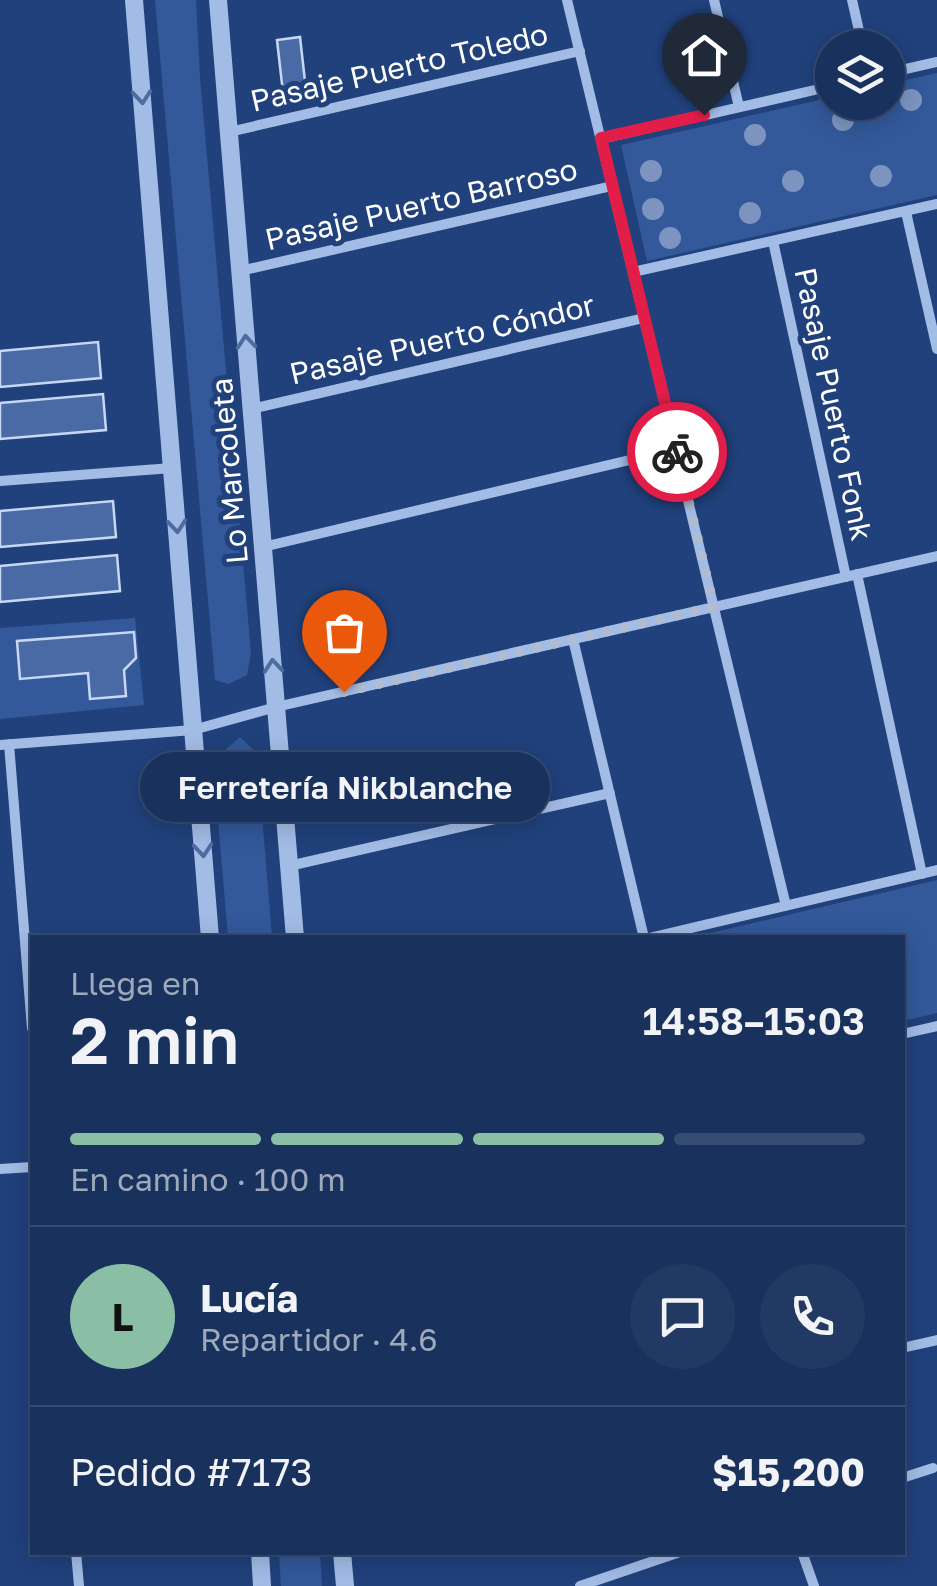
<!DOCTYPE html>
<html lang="es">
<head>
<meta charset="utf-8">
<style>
	body { margin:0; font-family:"Golos Text",sans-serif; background:#223963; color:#f1f3f6; height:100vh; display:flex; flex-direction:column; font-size:38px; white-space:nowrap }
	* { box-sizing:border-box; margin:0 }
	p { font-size:32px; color:#9fa9bc }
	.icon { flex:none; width:55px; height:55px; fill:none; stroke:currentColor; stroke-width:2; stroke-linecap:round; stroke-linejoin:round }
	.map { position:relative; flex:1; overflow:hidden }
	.sheet { position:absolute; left:30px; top:935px; width:875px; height:620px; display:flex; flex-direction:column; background:#19315d; border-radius:0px; box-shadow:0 5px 25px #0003,0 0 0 2px #374c72 }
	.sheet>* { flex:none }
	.tools { position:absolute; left:815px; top:30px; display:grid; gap:20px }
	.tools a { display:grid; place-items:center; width:90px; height:90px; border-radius:50%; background:#19315d; box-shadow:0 5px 25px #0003,0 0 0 2px #374c72; font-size:50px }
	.pin { position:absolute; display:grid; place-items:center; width:85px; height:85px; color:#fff; margin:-102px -42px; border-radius:50% 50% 50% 0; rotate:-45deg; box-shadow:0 0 10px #0007 }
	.pin .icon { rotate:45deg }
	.courier { position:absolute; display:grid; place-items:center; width:100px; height:100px; margin:-50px; border:8px solid #e11d48; border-radius:50%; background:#fff; color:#222; box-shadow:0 2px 12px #0007 }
	.bubble { position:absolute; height:70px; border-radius:35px; background:#19315d; box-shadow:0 5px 25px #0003,0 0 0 2px #374c72; font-size:32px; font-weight:600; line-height:70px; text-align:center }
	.headline em { font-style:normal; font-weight:600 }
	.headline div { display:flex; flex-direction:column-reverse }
	.headline { display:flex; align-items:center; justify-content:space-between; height:170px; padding:0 40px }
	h1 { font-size:65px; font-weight:600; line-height:75px }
	.bar { display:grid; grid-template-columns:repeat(4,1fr); gap:15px 10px; align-content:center; height:120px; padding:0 40px }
	.bar i { height:12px; border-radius:8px; background:#374c72 }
	.bar .current { background:#8abfa5 }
	.bar p { grid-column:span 4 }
	.line { display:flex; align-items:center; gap:25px; padding:0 40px; border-top:2px solid #374c72 }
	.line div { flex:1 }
	.round { display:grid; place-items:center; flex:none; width:105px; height:105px; border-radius:52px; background:#223963 }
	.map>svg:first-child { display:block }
	.green { fill:#33599a }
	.building { fill:#496aa5; stroke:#c7d8f5; stroke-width:2.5 }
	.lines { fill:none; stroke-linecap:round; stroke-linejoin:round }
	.minor { stroke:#a3bce6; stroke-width:10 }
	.tertiary { stroke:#a3bce6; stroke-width:18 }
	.tree { fill:#7c94bf }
	.oneway { stroke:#4e6ca1 }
	.done { stroke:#b1bcd1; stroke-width:10; stroke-dasharray:0 18 }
	.route { stroke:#e11d48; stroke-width:12 }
	.labels { text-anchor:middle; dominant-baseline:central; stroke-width:10; stroke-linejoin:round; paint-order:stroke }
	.street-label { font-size:30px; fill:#fff; stroke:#21417c }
</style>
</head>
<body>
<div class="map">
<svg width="937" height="1586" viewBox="0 0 937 1586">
	<rect width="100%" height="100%" fill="#21417c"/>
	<!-- green -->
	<path class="green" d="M 155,0 L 196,0 L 200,77 L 251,653 L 247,675 L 228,684 L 215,680 Z
		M 937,73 L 937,195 L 647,261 L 621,145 L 832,97 L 832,102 L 888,102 L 888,84 Z
		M 135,618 L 144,705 L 0,719 L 0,628 Z
		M 240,737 L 257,753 L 272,937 L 228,937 L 214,772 L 223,752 Z
		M 937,880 L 937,1013 L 903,1021 L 902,938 L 693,937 Z
		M 279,1553 L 320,1553 L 322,1586 L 281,1586 Z"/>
	<!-- building -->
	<path class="building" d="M 300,37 L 306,90 L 283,93 L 277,40 Z
		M 98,342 L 101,378 L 0,387 L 0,351 Z
		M 103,394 L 106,430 L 0,439 L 0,403 Z
		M 113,501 L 116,537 L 0,547 L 0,511 Z
		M 117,555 L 120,591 L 0,602 L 0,566 Z
		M 353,610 L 362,664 L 331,670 L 322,615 Z
		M 134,632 L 136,658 L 124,670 L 126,696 L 90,699 L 88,673 L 20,679 L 17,641 Z"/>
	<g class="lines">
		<!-- minor -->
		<path class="minor" d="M 567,0 L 786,906
			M 714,0 L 739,107
			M 852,0 L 863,48
			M 888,73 L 937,62
			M 229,132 L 580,51
			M 601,139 L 832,86
			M 906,212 L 937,349
			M 773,241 L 846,577
			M 240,271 L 612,186
			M 633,272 L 937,204
			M 251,409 L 644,318
			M 0,481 L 172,468
			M 263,547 L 676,449
			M 857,574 L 922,874
			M 573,639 L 644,938
			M 9,744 L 32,1028
			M 0,745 L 193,730 L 276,707 L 937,556
			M 289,866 L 610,793
			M 649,938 L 937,870
			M 902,1034 L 937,1026
			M 0,1169 L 32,1167
			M 902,1348 L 937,1340
			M 902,1478 L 933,1468
			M 76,1552 L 79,1586
			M 802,1552 L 814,1586
			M 580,1586 L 680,1552"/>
		<!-- tertiary -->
		<path class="tertiary" d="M 134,0 L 210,938
			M 218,0 L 295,938
			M 260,1552 L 262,1586
			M 342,1552 L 345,1586"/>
	</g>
	<!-- trees -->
	<g class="tree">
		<circle cx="911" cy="100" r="11"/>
		<circle cx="843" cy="120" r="11"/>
		<circle cx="755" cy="135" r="11"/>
		<circle cx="651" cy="171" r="11"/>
		<circle cx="881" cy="176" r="11"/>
		<circle cx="793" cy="181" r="11"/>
		<circle cx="653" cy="209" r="11"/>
		<circle cx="750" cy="213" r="11"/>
		<circle cx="670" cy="238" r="11"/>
	</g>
	<!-- one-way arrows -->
	<defs><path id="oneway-chevron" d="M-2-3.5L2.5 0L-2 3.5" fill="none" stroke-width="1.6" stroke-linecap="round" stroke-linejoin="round" transform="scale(2.5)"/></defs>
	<g class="oneway">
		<use href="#oneway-chevron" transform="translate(142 97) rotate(85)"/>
		<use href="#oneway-chevron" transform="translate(246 342) rotate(-95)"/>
		<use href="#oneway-chevron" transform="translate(177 526) rotate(85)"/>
		<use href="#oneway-chevron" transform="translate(273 666) rotate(-95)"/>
		<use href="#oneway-chevron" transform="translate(203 850) rotate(85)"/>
	</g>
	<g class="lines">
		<!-- done -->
		<path class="done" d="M 344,692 L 714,607 L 677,452"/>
		<!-- route -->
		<path class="route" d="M 677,452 L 601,138 L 704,115"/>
	</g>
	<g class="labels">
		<!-- street labels -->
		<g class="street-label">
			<text transform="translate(399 67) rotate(-13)">Pasaje Puerto Toledo</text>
			<text transform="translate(421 204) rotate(-13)">Pasaje Puerto Barroso</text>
			<text transform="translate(442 339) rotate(-13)">Pasaje Puerto Cóndor</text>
			<text transform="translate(834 404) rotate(78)">Pasaje Puerto Fonk</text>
			<text transform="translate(229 471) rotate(-95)">Lo Marcoleta</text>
		</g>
	</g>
</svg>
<div class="tools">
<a><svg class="icon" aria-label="layers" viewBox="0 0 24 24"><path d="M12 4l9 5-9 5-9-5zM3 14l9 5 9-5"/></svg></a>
</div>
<div class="pin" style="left:344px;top:692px;background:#ea580c"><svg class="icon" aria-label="bag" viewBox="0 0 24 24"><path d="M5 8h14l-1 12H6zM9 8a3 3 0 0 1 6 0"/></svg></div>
<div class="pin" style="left:704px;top:115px;background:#1f2937"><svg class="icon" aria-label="home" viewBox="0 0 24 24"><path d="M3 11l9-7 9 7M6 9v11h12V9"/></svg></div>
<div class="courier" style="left:677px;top:452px"><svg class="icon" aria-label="bike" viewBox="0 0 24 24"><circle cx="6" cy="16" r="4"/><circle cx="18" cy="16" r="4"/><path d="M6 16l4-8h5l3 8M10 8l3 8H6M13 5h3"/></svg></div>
<div class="bubble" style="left:140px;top:752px;width:410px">Ferretería Nikblanche</div>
<section class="sheet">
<div class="headline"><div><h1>2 min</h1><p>Llega en</p></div><em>14:58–15:03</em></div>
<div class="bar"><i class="current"></i><i class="current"></i><i class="current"></i><i></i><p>En camino · 100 m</p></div>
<div class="line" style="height:180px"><b class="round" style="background:#8abfa5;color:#111">L</b><div><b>Lucía</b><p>Repartidor · 4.6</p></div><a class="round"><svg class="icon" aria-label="chat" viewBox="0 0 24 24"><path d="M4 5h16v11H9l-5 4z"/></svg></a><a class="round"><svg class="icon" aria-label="phone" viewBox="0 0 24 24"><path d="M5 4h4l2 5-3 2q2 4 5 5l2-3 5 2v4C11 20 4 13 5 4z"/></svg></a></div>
<div class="line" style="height:130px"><div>Pedido #7173</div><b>$15,200</b></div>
</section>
</div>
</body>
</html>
